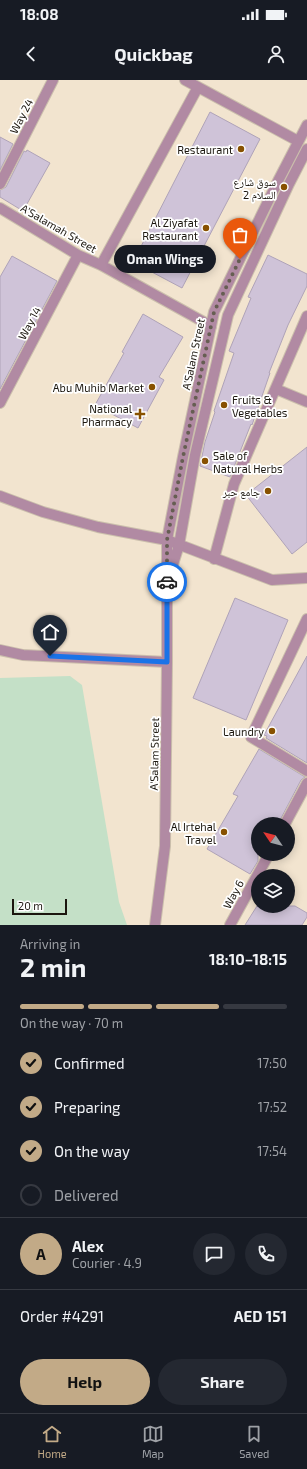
<!DOCTYPE html>
<html lang="en">
<head>
<meta charset="utf-8">
<style>
	body { margin:0; font-family:"Exo 2","Noto Naskh Arabic",sans-serif; background:#242831; color:#f1f3f6; height:100vh; display:flex; flex-direction:column; font-size:15px; white-space:nowrap }
	* { box-sizing:border-box; margin:0 }
	p { font-size:13px; color:#9ea1a6 }
	.icon { flex:none; width:22px; height:22px; fill:none; stroke:currentColor; stroke-width:2; stroke-linecap:round; stroke-linejoin:round }
	.map { position:relative; height:845px; overflow:hidden }
	.side { display:flex; flex-direction:column; background:#171b24; flex:1 }
	.side>* { flex:none }
	.needle { width:26px; rotate:305deg }
	.fabs { position:absolute; left:251px; top:737px; display:grid; gap:8px }
	.fabs a { display:grid; place-items:center; width:44px; height:44px; border-radius:50%; background:#171b24; box-shadow:0 2px 10px #0003; font-size:20px }
	.scale { position:absolute; left:12px; bottom:10px; width:55px; box-sizing:border-box; padding-left:4px; border:2px solid #1b160e; border-top:0; font-size:11px; line-height:14px; white-space:nowrap; color:#1b160e; -webkit-text-stroke:3px #fff; paint-order:stroke }
	.pin { position:absolute; display:grid; place-items:center; width:34px; height:34px; color:#fff; margin:-41px -17px; border-radius:50% 50% 50% 0; rotate:-45deg; box-shadow:0 0 4px #0007 }
	.pin .icon { rotate:45deg }
	.courier { position:absolute; display:grid; place-items:center; width:40px; height:40px; margin:-20px; border:3px solid #1a73e8; border-radius:50%; background:#fff; color:#222; box-shadow:0 1px 5px #0007 }
	.bubble { position:absolute; height:28px; border-radius:14px; background:#171b24; box-shadow:0 2px 10px #0003; font-size:13px; font-weight:700; line-height:28px; text-align:center }
	.headline em { font-style:normal; font-weight:700 }
	.headline div { display:flex; flex-direction:column-reverse }
	.headline { display:flex; align-items:center; justify-content:space-between; height:68px; padding:0 20px }
	h1 { font-size:26px; font-weight:700; line-height:30px }
	.bar { display:grid; grid-template-columns:repeat(4,1fr); gap:6px 4px; align-content:center; height:48px; padding:0 20px }
	.bar i { height:5px; border-radius:3px; background:#363941 }
	.bar .active { background:#c2aa87 }
	.bar p { grid-column:span 4 }
	.line { display:flex; align-items:center; gap:10px; padding:0 20px; border-top:1px solid #363941 }
	.line div { flex:1 }
	.round { display:grid; place-items:center; flex:none; width:42px; height:42px; border-radius:21px; background:#242831 }
	ol { padding:0 20px; list-style:none }
	li { display:flex; align-items:center; gap:12px; height:44px }
	li p { margin-inline-start:auto }
	li .icon { padding:4px; border-radius:50%; background:#c2aa87; color:#111; stroke-width:4 }
	li:last-child { color:#9ea1a6 }
	li i { width:22px; height:22px; border:2px solid #363941; border-radius:50% }
	.cta { display:flex; gap:8px; margin-top:auto; padding:8px 20px }
	.cta a { flex:1; height:46px; border-radius:24px; background:#c2aa87; color:#111; font-size:16px; font-weight:700; line-height:46px; text-align:center }
	.cta a+a { background:#242831; color:#f1f3f6 }
	.status { display:flex; justify-content:space-between; align-items:center; height:28px; padding:0 20px; background:#171b24; direction:ltr }
	.status svg { height:11px; fill:currentColor }
	header { display:flex; justify-content:space-between; align-items:center; height:52px; padding:0 20px; background:#171b24; font-size:18px; font-weight:700 }
	.dock { display:flex; justify-content:space-around; align-items:center; height:56px; border-top:1px solid #363941; background:#171b24; font-size:11px; color:#9ea1a6 }
	.dock a { display:grid; justify-items:center; gap:2px }
	.dock .active { color:#c2aa87 }
	.map>svg:first-child { display:block }
	.green { fill:#c4e0c7 }
	.building { fill:#cfc3d8; stroke:#afa3b8 }
	.lines { fill:none; stroke-linecap:round; stroke-linejoin:round }
	.minor-casing { stroke:#cbbfac; stroke-width:12 }
	.tertiary-casing { stroke:#cbbfac; stroke-width:12 }
	.minor { stroke:#b18aa3; stroke-width:10 }
	.tertiary { stroke:#b18aa3; stroke-width:10 }
	.done { stroke:#665e52; stroke-width:4; stroke-dasharray:0 7.2 }
	.route { stroke:#1a73e8; stroke-width:5 }
	.poi-dot { fill:#885100; stroke:#fff; stroke-width:1.5 }
	.labels { text-anchor:middle; dominant-baseline:central; stroke-width:3.5; stroke-linejoin:round; paint-order:stroke }
	.street-label { font-size:11px; fill:#1b160e; stroke:#fff }
	.poi-label { font-size:11px; fill:#1b160e; stroke:#fff; text-anchor:end }
</style>
</head>
<body>
<div class="status"><b>18:08</b><svg viewBox="0 0 49 12"><path d="M0 12V9h3v3zM5 12V6h3v6zM10 12V3h3v9zM15 12V0h3v12zM26 1h20v11H26zM47 4h2v5h-2z"/></svg></div>
<header><svg class="icon" aria-label="back" viewBox="0 0 24 24"><path d="M15 5l-7 7 7 7"/></svg>Quickbag<svg class="icon" aria-label="person" viewBox="0 0 24 24"><circle cx="12" cy="8" r="4"/><path d="M4 21q1-7 8-7t8 7"/></svg></header>
<div class="map">
<svg width="307" height="845" viewBox="0 0 307 845">
	<rect width="100%" height="100%" fill="#f2e4cf"/>
	<!-- green -->
	<path class="green" d="M 70,596 L 82,605 L 119,822 L 127,845 L 0,845 L 0,598 Z"/>
	<!-- building -->
	<path class="building" d="M 210,32 L 260,59 L 182,208 L 133,182 Z
		M 0,57 L 13,64 L 0,90 Z
		M 27,70 L 50,83 L 23,131 L 0,117 L 0,110 L 6,107 L 24,71 L 26,72 Z
		M 268,175 L 307,194 L 307,206 L 288,245 L 269,293 L 270,293 L 252,345 L 251,344 L 230,397 L 200,386 L 205,362 L 215,332 L 214,331 L 234,273 L 229,271 L 251,218 L 248,217 Z
		M 12,176 L 57,201 L 0,309 L 0,197 Z
		M 143,234 L 183,257 L 159,297 L 164,300 L 138,348 L 95,325 L 124,273 L 122,272 Z
		M 307,367 L 307,462 L 292,474 L 246,415 Z
		M 235,518 L 288,540 L 246,640 L 193,618 Z
		M 307,576 L 307,683 L 266,658 L 267,656 L 264,655 Z
		M 259,669 L 305,697 L 301,700 L 278,744 L 258,744 L 258,781 L 250,794 L 207,769 L 238,716 L 233,714 Z
		M 257,826 L 295,826 L 307,833 L 307,837 L 302,845 L 245,845 Z"/>
	<g class="lines">
		<defs>
			<path id="minor" d="M 185,0 L 298,61
				M 0,104 L 53,0
				M 0,128 L 78,175 L 101,185 L 211,246
				M 101,185 L 198,7
				M 276,309 L 307,322
				M 0,323 L 78,175
				M 0,416 L 43,432 L 98,447 L 167,460 L 272,500 L 307,498
				M 214,479 L 234,404 L 307,236
				M 307,539 L 251,657 L 307,691
				M 0,570 L 23,575 L 167,582
				M 285,744 L 307,703
				M 230,845 L 269,774"/>
			<path id="tertiary" d="M 170,494 L 179,465 L 195,375 L 228,235 L 289,104 L 307,69
				M 155,845 L 165,766 L 167,582 L 167,460 L 183,377 L 214,232 L 279,99 L 307,45"/>
		</defs>
		<!-- minor casing -->
		<use href="#minor" class="minor-casing"/>
		<!-- tertiary casing -->
		<use href="#tertiary" class="tertiary-casing"/>
		<!-- minor -->
		<use href="#minor" class="minor"/>
		<!-- tertiary -->
		<use href="#tertiary" class="tertiary"/>
	</g>
	<g class="lines">
		<!-- done -->
		<path class="done" d="M 167,502 L 167,460 L 183,377 L 214,232 L 240,179"/>
		<!-- route -->
		<path class="route" d="M 50,576 L 167,582 L 167,502"/>
	</g>
	<!-- markers -->
	<g class="poi-dot">
		<circle cx="241" cy="69" r="4"/>
		<circle cx="284" cy="107" r="4"/>
		<circle cx="206" cy="148" r="4"/>
		<circle cx="152" cy="307" r="4"/>
		<circle cx="224" cy="325" r="4"/>
		<path d="M138 328h4v4h4v4h-4v4h-4v-4h-4v-4h4z"/>
		<circle cx="205" cy="381" r="4"/>
		<circle cx="268" cy="411" r="4"/>
		<circle cx="272" cy="651" r="4"/>
		<circle cx="224" cy="752" r="4"/>
	</g>
	<g class="labels">
		<!-- street labels -->
		<g class="street-label">
			<text transform="translate(21 36) rotate(-63)">Way 24</text>
			<text transform="translate(59 148) rotate(30)">A'Salamah Street</text>
			<text transform="translate(29 243) rotate(-62)">Way 14</text>
			<text transform="translate(193 274) rotate(-78)">A'Salam Street</text>
			<text transform="translate(154 674) rotate(-89)">A'Salam Street</text>
			<text transform="translate(233 814) rotate(-62)">Way 6</text>
		</g>
		<!-- poi labels -->
		<g class="poi-label">
			<text x="233" y="69">Restaurant</text>
			<text x="276" y="101">سوق شارع<tspan x="276" dy="13">السلام 2</tspan></text>
			<text x="198" y="142">Al Ziyafat<tspan x="198" dy="13">Restaurant</tspan></text>
			<text x="144" y="307">Abu Muhib Market</text>
			<text x="232" y="319" text-anchor="start">Fruits &amp;<tspan x="232" dy="13">Vegetables</tspan></text>
			<text x="132" y="328">National<tspan x="132" dy="13">Pharmacy</tspan></text>
			<text x="213" y="375" text-anchor="start">Sale of<tspan x="213" dy="13">Natural Herbs</tspan></text>
			<text x="260" y="411">جامع حبر</text>
			<text x="264" y="651">Laundry</text>
			<text x="216" y="746">Al Irtehal<tspan x="216" dy="13">Travel</tspan></text>
		</g>
	</g>
</svg>
<div class="fabs">
<a><svg class="needle" viewBox="-14 -14 28 28"><path d="M0-13l5 13h-10z" fill="#e53935"/><path d="M0 13l5-13h-10z" fill="#9ea1a6"/></svg></a>
<a><svg class="icon" aria-label="layers" viewBox="0 0 24 24"><path d="M12 4l9 5-9 5-9-5zM3 14l9 5 9-5"/></svg></a>
</div>
<div class="scale">20 m</div>
<div class="pin" style="left:240px;top:179px;background:#ea580c"><svg class="icon" aria-label="bag" viewBox="0 0 24 24"><path d="M5 8h14l-1 12H6zM9 8a3 3 0 0 1 6 0"/></svg></div>
<div class="pin" style="left:50px;top:576px;background:#1f2937"><svg class="icon" aria-label="home" viewBox="0 0 24 24"><path d="M3 11l9-7 9 7M6 9v11h12V9"/></svg></div>
<div class="courier" style="left:167px;top:502px"><svg class="icon" aria-label="car" viewBox="0 0 24 24"><path d="M5 17H2v-5l4-1 3-4h7l3 4 3 1v5h-3M9 17h6M6 11h13"/><circle cx="7" cy="17" r="2"/><circle cx="17" cy="17" r="2"/></svg></div>
<div class="bubble" style="left:114px;top:165px;width:102px">Oman Wings</div>
</div>
<section class="side">
<div class="headline"><div><h1>2 min</h1><p>Arriving in</p></div><em>18:10–18:15</em></div>
<div class="bar"><i class="active"></i><i class="active"></i><i class="active"></i><i></i><p>On the way · 70 m</p></div>
<ol>
<li><svg class="icon" aria-label="check" viewBox="0 0 24 24"><path d="M5 12l5 5 9-10"/></svg>Confirmed<p>17:50</p></li>
<li><svg class="icon" aria-label="check" viewBox="0 0 24 24"><path d="M5 12l5 5 9-10"/></svg>Preparing<p>17:52</p></li>
<li><svg class="icon" aria-label="check" viewBox="0 0 24 24"><path d="M5 12l5 5 9-10"/></svg>On the way<p>17:54</p></li>
<li><i></i>Delivered</li>
</ol>
<div class="line" style="height:72px"><b class="round" style="background:#c2aa87;color:#111">A</b><div><b>Alex</b><p>Courier · 4.9</p></div><a class="round"><svg class="icon" aria-label="chat" viewBox="0 0 24 24"><path d="M4 5h16v11H9l-5 4z"/></svg></a><a class="round"><svg class="icon" aria-label="phone" viewBox="0 0 24 24"><path d="M5 4h4l2 5-3 2q2 4 5 5l2-3 5 2v4C11 20 4 13 5 4z"/></svg></a></div>
<div class="line" style="height:52px"><div>Order #4291</div><b>AED 151</b></div>
<div class="cta"><a>Help</a><a>Share</a></div>
</section>
<nav class="dock">
<a class="active"><svg class="icon" aria-label="home" viewBox="0 0 24 24"><path d="M3 11l9-7 9 7M6 9v11h12V9"/></svg>Home</a>
<a><svg class="icon" aria-label="map" viewBox="0 0 24 24"><path d="M3 6l6-2 6 2 6-2v14l-6 2-6-2-6 2zM9 4v14M15 6v14"/></svg>Map</a>
<a><svg class="icon" aria-label="saved" viewBox="0 0 24 24"><path d="M7 4h10v16l-5-4-5 4z"/></svg>Saved</a>
</nav>
</body>
</html>
